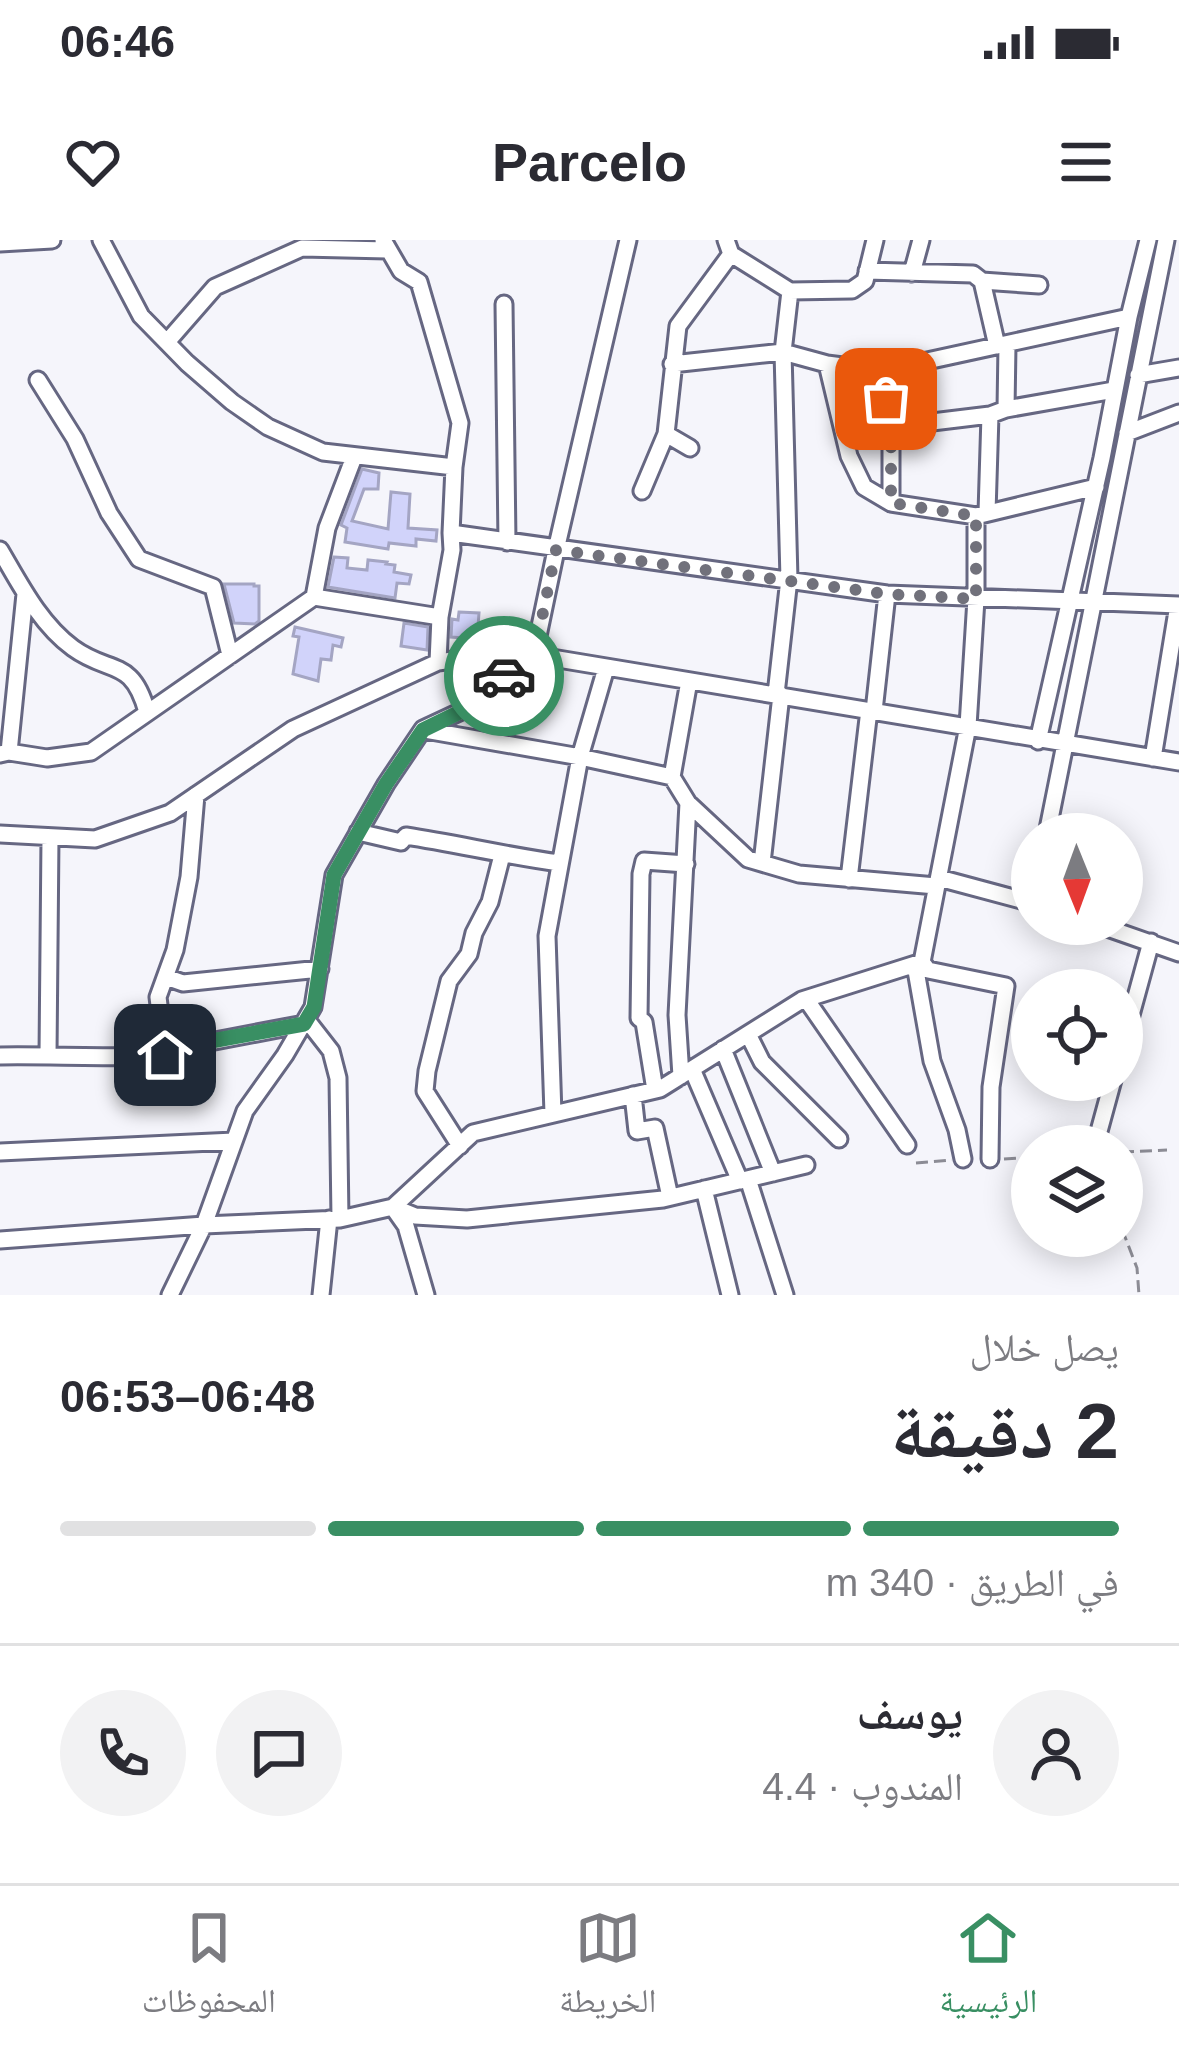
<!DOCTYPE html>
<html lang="ar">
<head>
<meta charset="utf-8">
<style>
	body { margin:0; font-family:Helvetica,"Noto Naskh Arabic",sans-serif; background:#f2f2f3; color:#2b2b33; direction:rtl; height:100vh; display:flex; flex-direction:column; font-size:45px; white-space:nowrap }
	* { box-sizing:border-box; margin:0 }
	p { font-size:39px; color:#7c7c81 }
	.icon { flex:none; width:66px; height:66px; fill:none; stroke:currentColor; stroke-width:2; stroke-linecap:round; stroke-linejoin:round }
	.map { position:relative; height:1055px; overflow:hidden; direction:ltr }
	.details { display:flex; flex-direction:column; background:#fff; flex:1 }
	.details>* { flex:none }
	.needle { width:78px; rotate:179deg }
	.controls { position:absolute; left:1011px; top:573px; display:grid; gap:24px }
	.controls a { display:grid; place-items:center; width:132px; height:132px; border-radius:50%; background:#fff; box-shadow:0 6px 30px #0003; font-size:60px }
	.pin { position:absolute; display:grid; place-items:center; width:102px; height:102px; color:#fff; margin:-51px; border-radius:24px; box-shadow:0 6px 18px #0006 }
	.courier { position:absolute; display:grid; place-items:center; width:120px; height:120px; margin:-60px; border:9px solid #398f63; border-radius:50%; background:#fff; color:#222; box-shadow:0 3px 15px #0007 }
	.head em { font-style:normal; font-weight:700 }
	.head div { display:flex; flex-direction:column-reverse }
	.head { display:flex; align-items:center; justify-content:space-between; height:204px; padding:0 60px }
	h1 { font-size:78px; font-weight:700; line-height:90px }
	.bar { display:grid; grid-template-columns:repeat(4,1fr); gap:18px 12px; align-content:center; height:144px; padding:0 60px }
	.bar i { height:15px; border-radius:9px; background:#e1e1e2 }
	.bar .active { background:#398f63 }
	.bar p { grid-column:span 4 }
	.line { display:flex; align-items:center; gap:30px; padding:0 60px; border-top:3px solid #e1e1e2 }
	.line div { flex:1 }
	.round { display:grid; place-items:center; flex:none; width:126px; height:126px; border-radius:63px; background:#f2f2f3 }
	.status { display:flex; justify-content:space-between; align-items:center; height:84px; padding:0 60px; background:#fff; direction:ltr }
	.status svg { height:33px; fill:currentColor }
	header { display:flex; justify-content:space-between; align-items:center; height:156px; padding:0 60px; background:#fff; font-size:54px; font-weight:700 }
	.tabs { display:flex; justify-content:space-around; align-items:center; height:168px; border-top:3px solid #e1e1e2; background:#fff; font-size:33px; color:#7c7c81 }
	.tabs a { display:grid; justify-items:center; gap:6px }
	.tabs .active { color:#398f63 }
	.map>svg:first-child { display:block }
	.building { fill:#d1d3fa; stroke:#a4a5c3; stroke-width:3 }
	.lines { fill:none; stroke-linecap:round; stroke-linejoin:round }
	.minor-casing { stroke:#666782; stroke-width:21 }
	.path { stroke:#8c8c95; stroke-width:3; stroke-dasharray:12 6; stroke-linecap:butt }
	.minor { stroke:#fff; stroke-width:15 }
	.done { stroke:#71717b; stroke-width:12; stroke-dasharray:0 21.6 }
	.route { stroke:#398f63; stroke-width:15 }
</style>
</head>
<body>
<div class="status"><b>06:46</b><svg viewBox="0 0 49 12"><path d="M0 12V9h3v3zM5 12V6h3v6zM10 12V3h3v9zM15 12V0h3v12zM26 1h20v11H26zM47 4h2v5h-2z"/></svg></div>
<header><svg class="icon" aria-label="menu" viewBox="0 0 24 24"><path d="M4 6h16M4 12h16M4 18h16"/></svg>Parcelo<svg class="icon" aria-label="heart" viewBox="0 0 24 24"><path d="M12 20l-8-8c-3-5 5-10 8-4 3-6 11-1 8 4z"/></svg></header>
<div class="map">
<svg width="1179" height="1055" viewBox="0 0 1179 1055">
	<rect width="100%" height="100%" fill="#f5f5fb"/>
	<!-- building -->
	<path class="building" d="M 362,229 L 379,233 L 378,249 L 364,249 L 352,281 L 388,289 L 391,252 L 410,254 L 408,288 L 437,290 L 436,301 L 416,299 L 416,306 L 389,303 L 388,309 L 345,302 L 347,288 L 341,285 Z
		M 334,317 L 348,318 L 347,328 L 367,330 L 368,320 L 387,322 L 386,324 L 395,325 L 394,332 L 411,335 L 409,344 L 397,343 L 395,358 L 328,347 Z
		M 224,344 L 254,344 L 254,346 L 259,346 L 259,381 L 255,384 L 234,383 Z
		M 459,372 L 479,373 L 477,399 L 451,397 L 452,379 L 458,380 Z
		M 404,383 L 428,387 L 427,410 L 401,406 Z
		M 295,387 L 343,398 L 341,407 L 333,405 L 331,420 L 321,419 L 318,441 L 293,434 L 299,397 L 293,396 Z"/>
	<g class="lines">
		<defs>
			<path id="minor" d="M 101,0 L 141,76 L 187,123 L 232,162 L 268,187 L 323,212 L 454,227
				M 383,0 L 401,31 L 419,42 L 460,183 L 454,227 L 451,293 L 452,310 L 440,377
				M 726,0 L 731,14 L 790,51
				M 0,3 L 52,0
				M 867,31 L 973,34 L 982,41 L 1039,45
				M 912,33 L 921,0
				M 982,41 L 997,106
				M 504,64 L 507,302
				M 167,102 L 215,47 L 302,8 L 387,10
				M 672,124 L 783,112 L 827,124 L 881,131 L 1129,77
				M 827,124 L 849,216 L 864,247 L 891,263 L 976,276 L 1096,247
				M 881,131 L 891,187 L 891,263
				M 1138,135 L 1179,128
				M 38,140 L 75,199 L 109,273 L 139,319 L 213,347 L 230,415
				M 1006,169 L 1007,105
				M 891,187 L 990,175 L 1006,169 L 1114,150
				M 1127,193 L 1179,173
				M 690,208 L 666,194 L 678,86 L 731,14
				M 642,251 L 666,194
				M 987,273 L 990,175
				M 451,293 L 887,354 L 1179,365
				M 0,310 C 20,344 40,384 73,408 C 110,435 132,417 147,472
				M 314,357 L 440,377 L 438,422
				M 534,415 L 556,310 L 628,0
				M 776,454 L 789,339 L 783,112 L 790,51 L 852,50 L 865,41 L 875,0
				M 874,471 L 887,354
				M 425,490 L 580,517 L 672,537 L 688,563 L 748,619 L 799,634 L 936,646
				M 1038,501 L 1102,218 L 1129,77 L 1148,0
				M 9,512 L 25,354
				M 0,514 L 9,512 L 47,518 L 91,512 L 314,357 L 327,288 L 354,217
				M 1153,518 L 1178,365
				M 672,537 L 689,441
				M 358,592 L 401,602 L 406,596 C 458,604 508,616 560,623
				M 0,594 L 95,599 L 170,573 L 293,489 L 438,422 L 490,415 L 534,415 L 1179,522
				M 1047,594 L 1166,0
				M 762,623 L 781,455
				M 939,638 L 1032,663
				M 849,639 L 869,470
				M 1096,684 L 1179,713
				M 922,722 L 928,730 L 1006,746 L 991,847 L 990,919
				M 915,725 L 932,821 L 957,890 L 963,919
				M 166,737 L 183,743 L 320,729
				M 806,759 L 907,905
				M 306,779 L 331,811 L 338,838 L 340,979
				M 748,794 L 762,822 L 839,899
				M 1122,808 L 1151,702
				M 723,809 L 773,933
				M 48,815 L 50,597
				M 165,815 L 173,809 L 304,784
				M 0,816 C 55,815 110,819 165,815 L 158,757 L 175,710 L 189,637 L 196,555
				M 692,829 L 740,941
				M 681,836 L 677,775 L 688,563
				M 655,850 L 644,782 L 639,778 L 641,634 L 644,621 L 686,624
				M 633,855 L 637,891 L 655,888 L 670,957
				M 553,874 L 547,696 L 580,517 L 606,428
				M 460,906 L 425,851 L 427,831 L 449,741 L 469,714 L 474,693 L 490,662 L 502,615
				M 1095,906 L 1113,840
				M 0,912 L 234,901
				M 748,939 L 785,1055
				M 704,949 L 730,1055
				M 393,967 L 415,976 L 467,979 L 663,959 L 806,925
				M 394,969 L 406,986 L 426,1055
				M 0,1000 L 204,985 L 340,979 L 393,967 L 473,893 L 660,849 L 802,760 L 922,722 L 968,486 L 976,359 L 976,276
				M 170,1055 L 204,985 L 245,871 L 285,815 L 313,767 L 334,635 L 386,544 L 423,489 L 468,468 L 494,448 L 503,438 L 516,414
				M 321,1055 L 329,979"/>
		</defs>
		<!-- minor casing -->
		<use href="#minor" class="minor-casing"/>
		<!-- path -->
		<path class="path" d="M 1122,912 L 1167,910
			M 1004,919 L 1032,917
			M 916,923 L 952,920
			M 1122,989 L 1137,1028 L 1139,1055"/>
		<!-- minor -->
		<use href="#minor" class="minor"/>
	</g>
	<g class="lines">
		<!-- done -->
		<path class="done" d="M 504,436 L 516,414 L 534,416 L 556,310 L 887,354 L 976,359 L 976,276 L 891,263 L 891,187 L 886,159"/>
		<!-- route -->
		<path class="route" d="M 165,815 L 173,808 L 304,784 L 314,767 L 334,635 L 386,544 L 423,490 L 468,468 L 494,448 L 504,436"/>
	</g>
</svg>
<div class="controls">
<a><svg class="needle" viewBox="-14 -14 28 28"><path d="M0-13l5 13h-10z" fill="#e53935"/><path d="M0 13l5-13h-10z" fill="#7c7c81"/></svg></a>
<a><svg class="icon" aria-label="locate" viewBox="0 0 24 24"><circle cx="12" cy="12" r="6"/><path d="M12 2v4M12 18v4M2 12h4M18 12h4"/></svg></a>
<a><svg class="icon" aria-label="layers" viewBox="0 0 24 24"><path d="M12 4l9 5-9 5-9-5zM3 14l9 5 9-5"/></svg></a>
</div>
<div class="pin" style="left:886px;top:159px;background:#ea580c"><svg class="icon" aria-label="bag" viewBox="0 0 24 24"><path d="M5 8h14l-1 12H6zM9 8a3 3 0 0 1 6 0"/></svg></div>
<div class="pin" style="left:165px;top:815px;background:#1f2937"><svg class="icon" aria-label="home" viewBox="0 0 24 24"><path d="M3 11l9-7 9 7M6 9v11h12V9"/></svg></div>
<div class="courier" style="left:504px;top:436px"><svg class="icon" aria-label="car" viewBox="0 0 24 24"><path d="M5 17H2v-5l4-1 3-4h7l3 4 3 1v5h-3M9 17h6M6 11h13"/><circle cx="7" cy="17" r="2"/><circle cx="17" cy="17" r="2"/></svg></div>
</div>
<section class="details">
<div class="head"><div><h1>2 دقيقة</h1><p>يصل خلال</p></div><em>06:48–06:53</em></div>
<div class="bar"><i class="active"></i><i class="active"></i><i class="active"></i><i></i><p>في الطريق · 340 m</p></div>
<div class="line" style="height:216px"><a class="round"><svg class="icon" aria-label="person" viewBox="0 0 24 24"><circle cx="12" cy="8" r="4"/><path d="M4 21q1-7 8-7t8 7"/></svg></a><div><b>يوسف</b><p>المندوب · 4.4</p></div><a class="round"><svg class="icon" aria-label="chat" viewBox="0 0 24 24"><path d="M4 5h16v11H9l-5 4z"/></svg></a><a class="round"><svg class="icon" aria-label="phone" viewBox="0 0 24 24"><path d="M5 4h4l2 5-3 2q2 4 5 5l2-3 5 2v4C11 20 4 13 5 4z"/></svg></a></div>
</section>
<nav class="tabs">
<a class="active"><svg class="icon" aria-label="home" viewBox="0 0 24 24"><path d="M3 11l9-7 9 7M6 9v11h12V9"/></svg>الرئيسية</a>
<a><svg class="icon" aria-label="map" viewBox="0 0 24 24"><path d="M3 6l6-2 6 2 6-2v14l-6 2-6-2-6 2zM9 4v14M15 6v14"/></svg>الخريطة</a>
<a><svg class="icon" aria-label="saved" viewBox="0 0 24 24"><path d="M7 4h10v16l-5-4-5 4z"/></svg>المحفوظات</a>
</nav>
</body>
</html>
